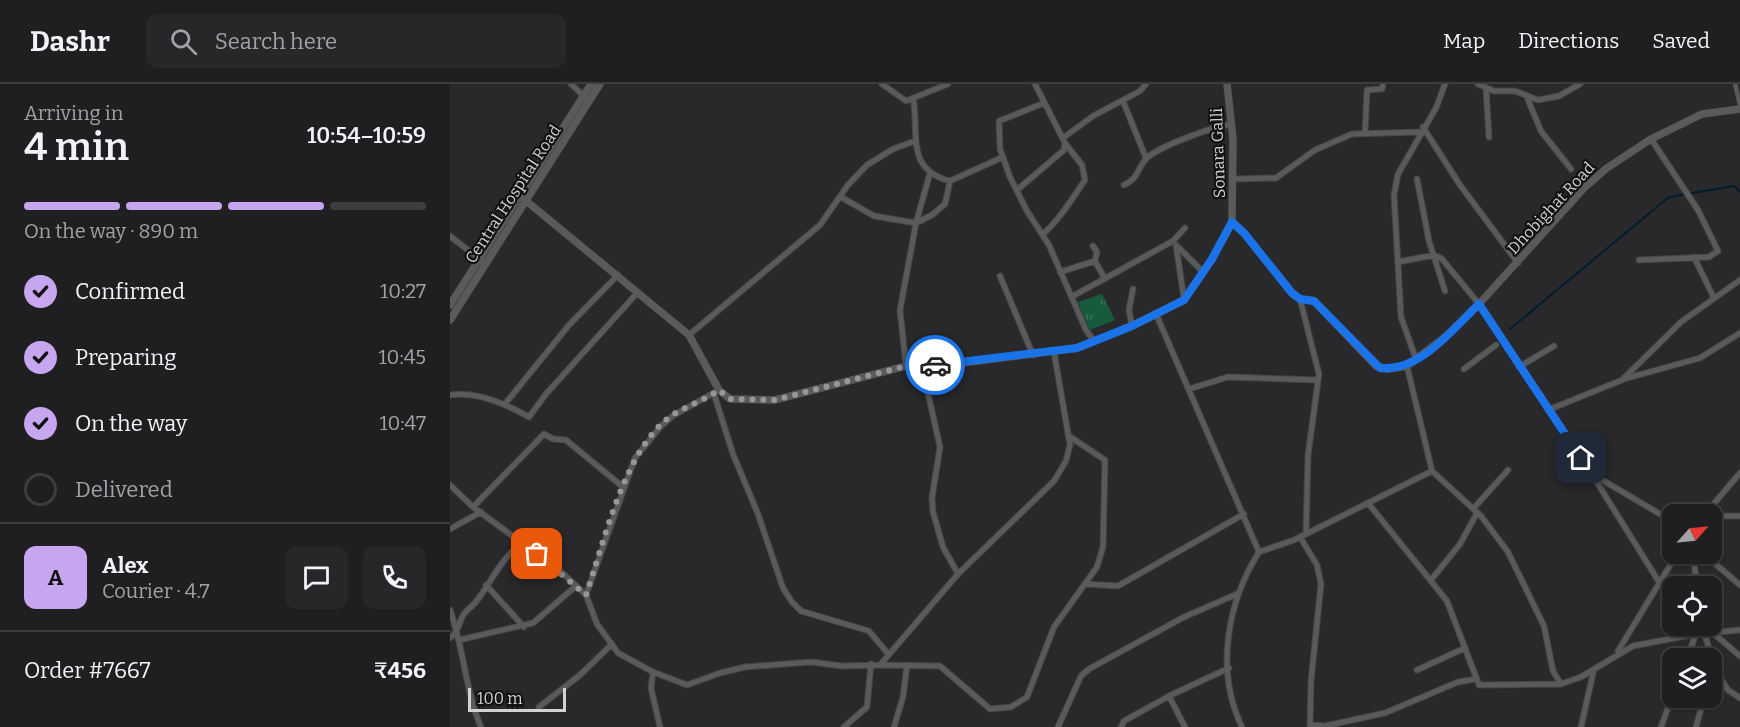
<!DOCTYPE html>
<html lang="en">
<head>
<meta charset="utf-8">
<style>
	body { margin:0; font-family:Bitter,serif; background:#27272a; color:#f1f3f6; height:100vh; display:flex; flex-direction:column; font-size:22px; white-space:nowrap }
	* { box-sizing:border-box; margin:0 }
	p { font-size:20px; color:#a1a2a5 }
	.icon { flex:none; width:33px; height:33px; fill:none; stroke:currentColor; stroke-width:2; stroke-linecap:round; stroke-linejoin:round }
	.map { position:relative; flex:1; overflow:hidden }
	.panel { display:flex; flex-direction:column; background:#1f1f21; width:450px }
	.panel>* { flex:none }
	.needle { width:39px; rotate:63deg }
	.tools { position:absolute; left:1212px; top:420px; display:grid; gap:12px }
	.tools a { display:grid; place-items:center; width:60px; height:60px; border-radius:12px; background:#1f1f21; box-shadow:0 2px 4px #0004,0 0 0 2px #3c3d3f; font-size:30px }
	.scale { position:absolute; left:18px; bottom:15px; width:98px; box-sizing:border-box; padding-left:6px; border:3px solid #d2d2d5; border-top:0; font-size:16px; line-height:21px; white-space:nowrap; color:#d2d2d5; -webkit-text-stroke:4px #121213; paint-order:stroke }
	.pin { position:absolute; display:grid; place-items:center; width:51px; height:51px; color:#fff; margin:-26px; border-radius:12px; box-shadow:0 3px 9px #0006 }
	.courier { position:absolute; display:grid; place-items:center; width:60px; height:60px; margin:-30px; border:4px solid #1a73e8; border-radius:50%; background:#fff; color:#222; box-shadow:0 2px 8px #0007 }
	.headline em { font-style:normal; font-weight:600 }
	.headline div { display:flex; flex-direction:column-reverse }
	.headline { display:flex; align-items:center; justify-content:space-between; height:102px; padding:0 24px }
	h1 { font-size:39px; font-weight:600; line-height:45px }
	.bar { display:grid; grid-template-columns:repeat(4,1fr); gap:9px 6px; align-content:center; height:72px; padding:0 24px }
	.bar i { height:8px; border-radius:4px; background:#3c3d3f }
	.bar .active { background:#c7a6f0 }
	.bar p { grid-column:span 4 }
	.line { display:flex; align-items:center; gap:15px; padding:0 24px; border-top:2px solid #3c3d3f }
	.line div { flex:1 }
	.round { display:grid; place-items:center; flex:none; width:63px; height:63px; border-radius:12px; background:#27272a }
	ol { padding:0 24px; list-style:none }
	li { display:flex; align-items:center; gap:18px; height:66px }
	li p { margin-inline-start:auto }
	li .icon { padding:6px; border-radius:50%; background:#c7a6f0; color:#111; stroke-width:4 }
	li:last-child { color:#a1a2a5 }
	li i { width:33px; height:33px; border:3px solid #3c3d3f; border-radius:50% }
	header { display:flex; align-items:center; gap:36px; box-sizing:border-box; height:84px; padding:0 30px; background:#1f1f21; border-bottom:2px solid #3c3d3f }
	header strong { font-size:28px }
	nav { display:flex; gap:33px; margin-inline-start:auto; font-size:21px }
	.search { width:420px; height:54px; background:#27272a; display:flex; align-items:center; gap:15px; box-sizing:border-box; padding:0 21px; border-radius:12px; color:#a1a2a5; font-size:22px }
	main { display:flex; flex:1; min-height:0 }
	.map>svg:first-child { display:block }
	.park { fill:url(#park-tufts) }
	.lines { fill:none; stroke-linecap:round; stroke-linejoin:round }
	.stream { stroke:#001d2d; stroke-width:2 }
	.pedestrian-casing { stroke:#444447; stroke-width:5 }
	.minor-casing { stroke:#444447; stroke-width:7 }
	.tertiary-casing { stroke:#444447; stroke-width:8 }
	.pedestrian { stroke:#595b5a; stroke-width:4 }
	.minor { stroke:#595b5a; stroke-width:5 }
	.tertiary { stroke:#595b5a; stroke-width:7 }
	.done { stroke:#97979a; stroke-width:6; stroke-dasharray:0 10.8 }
	.route { stroke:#1a73e8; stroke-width:8 }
	.labels { text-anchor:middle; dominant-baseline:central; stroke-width:4.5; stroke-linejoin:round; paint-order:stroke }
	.street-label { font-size:16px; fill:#d2d2d5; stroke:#121213 }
</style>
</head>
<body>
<header>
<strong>Dashr</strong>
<div class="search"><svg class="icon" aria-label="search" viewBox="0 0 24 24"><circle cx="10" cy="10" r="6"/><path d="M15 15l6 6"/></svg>Search here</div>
<nav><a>Map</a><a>Directions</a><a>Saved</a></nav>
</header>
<main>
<section class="panel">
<div class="headline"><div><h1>4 min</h1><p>Arriving in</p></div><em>10:54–10:59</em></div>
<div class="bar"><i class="active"></i><i class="active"></i><i class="active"></i><i></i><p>On the way · 890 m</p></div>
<ol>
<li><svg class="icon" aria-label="check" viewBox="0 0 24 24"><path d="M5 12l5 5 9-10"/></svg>Confirmed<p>10:27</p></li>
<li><svg class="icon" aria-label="check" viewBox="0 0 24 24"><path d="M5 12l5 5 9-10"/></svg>Preparing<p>10:45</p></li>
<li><svg class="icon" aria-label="check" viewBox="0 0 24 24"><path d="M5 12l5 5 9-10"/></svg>On the way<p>10:47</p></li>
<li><i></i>Delivered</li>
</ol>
<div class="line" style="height:108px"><b class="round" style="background:#c7a6f0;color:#111">A</b><div><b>Alex</b><p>Courier · 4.7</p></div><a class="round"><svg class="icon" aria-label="chat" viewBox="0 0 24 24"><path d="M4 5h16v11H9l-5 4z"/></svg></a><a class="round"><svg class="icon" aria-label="phone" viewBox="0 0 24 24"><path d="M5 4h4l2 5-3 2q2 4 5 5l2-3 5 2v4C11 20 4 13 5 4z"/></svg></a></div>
<div class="line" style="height:78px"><div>Order #7667</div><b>₹456</b></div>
</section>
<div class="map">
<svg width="1290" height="643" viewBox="0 0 1290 643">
	<defs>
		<pattern id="park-tufts" width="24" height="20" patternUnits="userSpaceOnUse" patternTransform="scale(1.5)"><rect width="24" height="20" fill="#175b3d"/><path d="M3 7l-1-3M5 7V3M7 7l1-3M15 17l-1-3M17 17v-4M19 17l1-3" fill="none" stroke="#387258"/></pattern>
	</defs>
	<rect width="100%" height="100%" fill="#29292c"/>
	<!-- park -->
	<path class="park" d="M 652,210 L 665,236 L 640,246 L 628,218 Z"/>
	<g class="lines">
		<!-- stream -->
		<path class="stream" d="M 1060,245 L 1219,113 L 1284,102 L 1290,108"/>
		<defs>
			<path id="pedestrian" d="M 1285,0 L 1290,21"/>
			<path id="minor" d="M 121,0 L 139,17
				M 432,0 L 456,17 L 498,0
				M 585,0 L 615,59 L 632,81 L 635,96 C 622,115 610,135 593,150
				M 1028,0 L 1044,7 L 1065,7 L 1088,16 L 1109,12 L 1130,0
				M 1036,4 L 1039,53
				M 1076,11 L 1091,47 L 1121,85
				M 463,14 C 470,49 454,85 500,97 L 553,73
				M 673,17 L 696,74
				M 594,19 L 549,37 L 550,65 L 560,93 L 577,127 L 599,161 L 636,246 L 644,257
				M 973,43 L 1010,101 L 1068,179
				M 915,49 L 917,6 L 932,5 L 933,0
				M 613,54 L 643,32 L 690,7 L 696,0
				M 784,95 L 826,94 L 865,66 L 902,50 L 970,48
				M 967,95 L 979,157 L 995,207
				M 674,101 C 691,93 687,82 698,73 C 713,61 762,43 782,40
				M 567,106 L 614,66 L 615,59
				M 391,113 L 424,132 L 466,139 L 482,131 L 495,120 L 500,97
				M 0,152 L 32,177
				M 726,161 L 734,215
				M 728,163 L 753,188
				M 1244,173 L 1264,214
				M 1189,176 L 1259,173 L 1268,167 L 1248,126 L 1201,55
				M 645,177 L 655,195
				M 948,178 L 984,171 L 992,175 L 1029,220 L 1142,390 L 1222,437
				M 610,188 L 645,177 L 647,168 L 643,162
				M 550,192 L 583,271
				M 623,212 L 723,157 L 735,144
				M 850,215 L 869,290 L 858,371 L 856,450
				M 706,230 L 809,468 C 777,519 765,587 792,643
				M 682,242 L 679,226 L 683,205
				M 239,251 L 370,141 L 398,101 L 417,81 L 443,65 L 465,57
				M 966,275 L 951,233 L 944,111 L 948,90 L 986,24 L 995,0
				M 456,282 L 450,226 L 466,139 L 480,89
				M 472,282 L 490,363 L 482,414 L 483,428 L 493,463 L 508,490
				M 1069,283 L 1104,262
				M 1014,285 L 1046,261
				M 1174,295 L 1250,274 L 1290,249
				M 739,305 L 778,293 L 868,296
				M 269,306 L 224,331 L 211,342 L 185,374 L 136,511 L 147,540 L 168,569 L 203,588 L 237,601 L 270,589 L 295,583 L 361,578 L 392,582 L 430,581 L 508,490 L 604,397 L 616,377 L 620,361 L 604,268
				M 264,310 L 283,370 L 308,430 L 333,504 L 342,518 L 351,527 L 419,547 L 439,571
				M 0,311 C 27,307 56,320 79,333 L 96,310 L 188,208
				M 55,320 L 119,241 L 168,191
				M 1098,326 L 1172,296 L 1231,238 L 1290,196
				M 982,387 L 1031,432 L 1058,468 L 1094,542 L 1103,587 L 1111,600
				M 1143,392 L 1209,498
				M 0,401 L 23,423 L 72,459
				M 918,419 L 997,517 L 1029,601 L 1111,600 L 1131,593 L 1183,562 L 1246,550 L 1290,546
				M 23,423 L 94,350 L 103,355 L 116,356 L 173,403
				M 1023,425 L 1058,386
				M 1255,430 L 1290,389
				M 1262,432 L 1290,432
				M 0,445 L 31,428
				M 850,453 L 867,481 L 871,500 L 861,597 L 860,643
				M 809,468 L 844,456 L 982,387 L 957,282
				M 1243,470 L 1247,502
				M 1254,470 L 1290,501
				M 981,496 L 1010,460 L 1027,429
				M 636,500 L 668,502 L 794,430
				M 36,501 L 74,543
				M 0,526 C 14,564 15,606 31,643
				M 1252,542 L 1261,570 L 1262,584
				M 1262,548 L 1290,572
				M 0,554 C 10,547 8,538 14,530 C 17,526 21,523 25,519 C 41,499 50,475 72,459 L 105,482 L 136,511
				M 9,556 L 83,539 L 126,502
				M 1168,567 L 1227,470
				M 1237,574 L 1246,550
				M 430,581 L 490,582 L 540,625 L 561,623 L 577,613 L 604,543 L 647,483 L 653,463 L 655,376 L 619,352
				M 967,586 L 1015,564
				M 203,588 L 201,604 L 210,643
				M 1268,590 L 1278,606 L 1290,614
				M 719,612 L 735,643
				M 89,623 L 130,591 L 162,560
				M 860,641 L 875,642 L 935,629 L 1008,598 L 1026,595
				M 394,643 L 417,623 L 421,580
				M 444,643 L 453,613 L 457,581
				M 608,643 L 631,592 L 639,585 L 734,533 L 787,510
				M 671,643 L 674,637 L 721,611 L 779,584
				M 1131,643 L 1144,585
				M 1211,643 L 1222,613
				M 1246,643 L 1254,614"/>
			<path id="tertiary" d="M 69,111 L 239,251 L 269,306 L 280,315 L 325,316 L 456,282 L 496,281 L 627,264 L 682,242 L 734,216 L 762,175 L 782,138 L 783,55 L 777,0
				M 782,138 L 794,149 L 842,209 L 850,215 L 864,217 L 926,282 L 938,285 L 957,282 L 995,253 L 1029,220 L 1135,103 L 1157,84 L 1201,55 L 1252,30 L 1290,25
				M 0,221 L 141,0
				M 0,236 L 150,0"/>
		</defs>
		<!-- pedestrian casing -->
		<use href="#pedestrian" class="pedestrian-casing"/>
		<!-- minor casing -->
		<use href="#minor" class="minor-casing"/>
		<!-- tertiary casing -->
		<use href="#tertiary" class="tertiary-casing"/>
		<!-- pedestrian -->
		<use href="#pedestrian" class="pedestrian"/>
		<!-- minor -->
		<use href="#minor" class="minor"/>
		<!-- tertiary -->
		<use href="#tertiary" class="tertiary"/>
	</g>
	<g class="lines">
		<!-- done -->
		<path class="done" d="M 87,470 L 136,511 C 154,459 175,361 224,330 C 239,321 255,316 269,306 L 280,315 L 325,316 L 456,282 L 485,281"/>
		<!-- route -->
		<path class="route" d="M 485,281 L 627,264 L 682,242 L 734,216 L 762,175 L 782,138 L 794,149 L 842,209 L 850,215 L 864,217 L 930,284 C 970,288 1002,246 1029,220 L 1131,374"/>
	</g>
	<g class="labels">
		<!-- street labels -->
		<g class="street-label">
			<text transform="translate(768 69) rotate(-92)">Sonara Galli</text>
			<text transform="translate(63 110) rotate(-57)">Central Hospital Road</text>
			<text transform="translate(1101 124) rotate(-47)">Dhobighat Road</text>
		</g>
	</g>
</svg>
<div class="tools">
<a><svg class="needle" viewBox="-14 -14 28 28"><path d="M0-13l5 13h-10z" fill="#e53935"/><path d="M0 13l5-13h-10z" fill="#a1a2a5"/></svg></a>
<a><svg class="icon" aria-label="locate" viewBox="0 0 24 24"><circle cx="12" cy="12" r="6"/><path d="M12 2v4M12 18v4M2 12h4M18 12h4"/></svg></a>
<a><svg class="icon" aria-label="layers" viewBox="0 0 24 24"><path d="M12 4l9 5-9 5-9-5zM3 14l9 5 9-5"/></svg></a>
</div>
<div class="scale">100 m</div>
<div class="pin" style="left:87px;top:470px;background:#ea580c"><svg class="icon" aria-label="bag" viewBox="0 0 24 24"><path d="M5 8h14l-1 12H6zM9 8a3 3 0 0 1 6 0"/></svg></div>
<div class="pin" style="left:1131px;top:374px;background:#1f2937"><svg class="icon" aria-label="home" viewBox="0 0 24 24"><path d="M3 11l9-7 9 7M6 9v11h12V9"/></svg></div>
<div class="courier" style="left:485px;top:281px"><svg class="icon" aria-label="car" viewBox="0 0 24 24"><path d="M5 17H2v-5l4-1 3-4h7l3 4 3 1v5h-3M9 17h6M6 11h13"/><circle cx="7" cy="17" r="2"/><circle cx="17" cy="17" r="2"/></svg></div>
</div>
</main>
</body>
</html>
